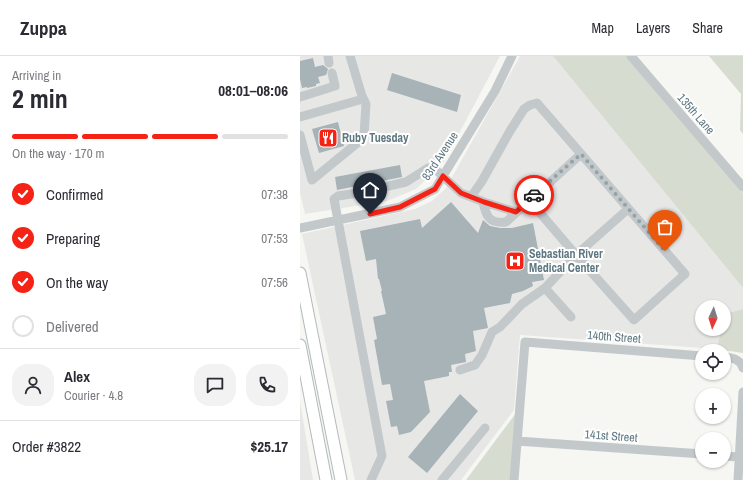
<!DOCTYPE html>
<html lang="en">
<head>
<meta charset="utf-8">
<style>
	body { margin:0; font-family:"Archivo Narrow",sans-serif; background:#f2f2f3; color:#2b2b33; height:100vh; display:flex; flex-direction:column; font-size:15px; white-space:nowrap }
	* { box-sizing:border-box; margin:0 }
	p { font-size:13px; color:#7c7c81 }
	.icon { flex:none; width:22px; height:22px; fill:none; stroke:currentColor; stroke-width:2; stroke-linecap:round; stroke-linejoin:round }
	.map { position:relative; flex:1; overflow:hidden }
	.sheet { display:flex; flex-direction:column; background:#fff; width:300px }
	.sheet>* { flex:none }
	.needle { width:26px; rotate:184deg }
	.buttons { position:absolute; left:395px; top:244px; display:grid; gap:8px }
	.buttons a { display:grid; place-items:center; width:36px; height:36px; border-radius:50%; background:#fff; box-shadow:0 1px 3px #0004; font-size:20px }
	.pin { position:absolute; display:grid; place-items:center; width:34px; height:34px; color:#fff; margin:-41px -17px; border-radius:50% 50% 50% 0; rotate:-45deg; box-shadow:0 0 4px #0007 }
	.pin .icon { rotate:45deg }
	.courier { position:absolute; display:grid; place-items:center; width:40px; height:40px; margin:-20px; border:3px solid #f42315; border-radius:50%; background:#fff; color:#222; box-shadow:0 1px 5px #0007 }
	.head em { font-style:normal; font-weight:800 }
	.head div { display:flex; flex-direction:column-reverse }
	.head { display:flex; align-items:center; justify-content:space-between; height:68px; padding:0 12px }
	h1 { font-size:26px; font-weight:800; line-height:30px }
	.bar { display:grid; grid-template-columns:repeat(4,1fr); gap:6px 4px; align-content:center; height:48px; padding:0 12px }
	.bar i { height:5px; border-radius:3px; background:#e1e1e2 }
	.bar .active { background:#f42315 }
	.bar p { grid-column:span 4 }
	.line { display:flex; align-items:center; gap:10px; padding:0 12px; border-top:1px solid #e1e1e2 }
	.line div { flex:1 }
	.round { display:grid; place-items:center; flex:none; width:42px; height:42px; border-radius:16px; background:#f2f2f3 }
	ol { padding:0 12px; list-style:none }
	li { display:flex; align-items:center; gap:12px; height:44px }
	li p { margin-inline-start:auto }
	li .icon { padding:4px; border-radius:50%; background:#f42315; color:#fff; stroke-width:4 }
	li:last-child { color:#7c7c81 }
	li i { width:22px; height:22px; border:2px solid #e1e1e2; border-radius:50% }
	header { display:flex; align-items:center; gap:24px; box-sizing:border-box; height:56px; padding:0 20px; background:#fff; border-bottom:1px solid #e1e1e2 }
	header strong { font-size:19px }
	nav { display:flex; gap:22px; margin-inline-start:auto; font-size:14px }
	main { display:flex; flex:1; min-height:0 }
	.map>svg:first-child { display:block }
	.built { fill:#e7e7e6 }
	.green { fill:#d7dcd1 }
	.building { fill:#a7b3b7 }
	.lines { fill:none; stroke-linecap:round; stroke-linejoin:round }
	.major-casing { stroke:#b3babd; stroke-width:13 }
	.minor { stroke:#c3c8cb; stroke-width:9 }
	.major { stroke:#fff; stroke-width:11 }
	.done { stroke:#93a3a8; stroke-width:4; stroke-dasharray:0 7.2 }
	.route { stroke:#f42315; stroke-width:5 }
	.labels { text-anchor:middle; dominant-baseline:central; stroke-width:4; stroke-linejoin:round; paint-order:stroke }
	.street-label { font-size:12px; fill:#5e7780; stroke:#fff }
	.poi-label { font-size:12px; font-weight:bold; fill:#5e7780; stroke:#fff; text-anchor:start }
</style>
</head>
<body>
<header>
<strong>Zuppa</strong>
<nav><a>Map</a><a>Layers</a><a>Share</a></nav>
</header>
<main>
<section class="sheet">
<div class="head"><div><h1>2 min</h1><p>Arriving in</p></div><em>08:01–08:06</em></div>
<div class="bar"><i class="active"></i><i class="active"></i><i class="active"></i><i></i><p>On the way · 170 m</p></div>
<ol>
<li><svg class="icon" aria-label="check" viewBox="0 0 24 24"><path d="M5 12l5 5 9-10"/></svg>Confirmed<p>07:38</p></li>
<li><svg class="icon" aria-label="check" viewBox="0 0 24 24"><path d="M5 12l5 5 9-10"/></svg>Preparing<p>07:53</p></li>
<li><svg class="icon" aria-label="check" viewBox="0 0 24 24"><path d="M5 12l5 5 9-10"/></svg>On the way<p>07:56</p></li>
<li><i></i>Delivered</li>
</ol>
<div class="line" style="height:72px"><a class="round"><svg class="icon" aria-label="person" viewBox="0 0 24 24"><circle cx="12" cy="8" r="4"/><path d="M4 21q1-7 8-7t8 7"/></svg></a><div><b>Alex</b><p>Courier · 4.8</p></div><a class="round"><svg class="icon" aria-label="chat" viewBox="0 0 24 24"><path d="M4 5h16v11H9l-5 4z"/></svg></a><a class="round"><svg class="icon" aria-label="phone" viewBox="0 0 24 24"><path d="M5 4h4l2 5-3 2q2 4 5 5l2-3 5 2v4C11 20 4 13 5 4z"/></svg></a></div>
<div class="line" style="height:52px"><div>Order #3822</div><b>$25.17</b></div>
</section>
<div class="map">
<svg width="443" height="424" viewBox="0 0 443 424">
	<rect width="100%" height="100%" fill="#f6f6f2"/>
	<!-- built -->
	<path class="built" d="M 0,0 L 200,0 L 144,106 L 116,133 L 87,145 L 5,158 L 0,137 Z
		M 220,0 L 253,0 L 443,232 L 443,253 L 424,258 L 424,251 L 402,251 L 402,273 L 421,273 L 417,293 L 220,279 L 214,354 L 161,424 L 55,424 L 2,178 L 115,153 L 132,145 L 146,132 Z
		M 0,345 L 13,424 L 0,424 Z"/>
	<!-- green -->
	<path class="green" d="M 253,0 L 328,0 L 443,137 L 443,232 Z
		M 409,0 L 443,0 L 443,78 L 440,74 L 441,38 Z
		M 443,253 L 443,297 L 417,293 L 421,273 L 424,273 L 424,258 Z
		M 216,357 L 214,424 L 166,424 Z"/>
	<!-- building -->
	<path class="building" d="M 13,2 L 15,11 L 23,9 L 28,13 L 26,19 L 18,21 L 20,27 L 16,28 L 16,30 L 7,32 L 7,31 L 2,32 L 0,23 L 0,5 Z
		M 92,17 L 161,39 L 157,56 L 87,34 Z
		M 38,66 L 44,90 L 19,97 L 12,73 Z
		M 100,109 L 102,121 L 37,134 L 35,121 Z
		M 151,146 L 178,177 L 183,164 L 190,170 L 200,172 L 212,172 L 233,167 L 244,224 L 232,226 L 233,230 L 223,235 L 212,238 L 210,247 L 184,252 L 188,272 L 173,275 L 176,295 L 165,298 L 166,306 L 151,309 L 152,316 L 149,316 L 149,320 L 124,325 L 130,356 L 111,376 L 99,379 L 97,370 L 91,371 L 86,345 L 93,344 L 90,328 L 82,329 L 74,284 L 77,283 L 73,261 L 86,258 L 81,235 L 82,235 L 79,223 L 78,223 L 76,203 L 66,205 L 60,175 L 120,163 L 122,172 Z
		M 160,338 L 178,355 L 127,417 L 108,401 Z"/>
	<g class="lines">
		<defs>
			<path id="major" d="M 0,217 L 41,424
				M 0,289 L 26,424"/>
		</defs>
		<!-- major casing -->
		<use href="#major" class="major-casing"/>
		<!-- minor -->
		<path class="minor" d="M 28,0 L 29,7
			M 331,0 L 443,131
			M 0,41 L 35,30 L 32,17
			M 0,61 L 63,43
			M 0,79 L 12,124 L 61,84 L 64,79 L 66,48 L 62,40 L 50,0
			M 171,141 L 182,125 L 210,75 L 224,53 L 230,49 L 237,47 L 385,218 L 334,264 L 276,199 L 229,144
			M 183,146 C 186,160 189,168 206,166 L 281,98
			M 0,172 L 100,151 L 135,133 L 195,35 L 212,0
			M 245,232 L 271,261
			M 424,301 C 433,302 440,303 443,312
			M 160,314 L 175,309 L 182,299 L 192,276 L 200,271 L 222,248 L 245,232 L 276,199 L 328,153
			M 217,385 L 402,398
			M 424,400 L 439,401
			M 71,424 L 82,400 L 34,143 L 38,140 L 58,137 L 106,126 L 128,112 L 135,113 L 161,137 L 184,146 L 216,156
			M 142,424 L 185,372
			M 214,424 L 225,286 L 402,300
			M 438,424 L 443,336"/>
		<!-- major -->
		<use href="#major" class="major"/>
	</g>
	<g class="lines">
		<!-- done -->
		<path class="done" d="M 234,139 L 281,98 L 365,195"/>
		<!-- route -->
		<path class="route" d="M 70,158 L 100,151 L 135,133 L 143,120 L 161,137 L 184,146 L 216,156 L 234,139"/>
	</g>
	<!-- icons -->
	<defs>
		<symbol id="restaurant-square" viewBox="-11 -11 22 22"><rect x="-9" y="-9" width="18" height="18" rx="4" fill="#f42315" stroke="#fff"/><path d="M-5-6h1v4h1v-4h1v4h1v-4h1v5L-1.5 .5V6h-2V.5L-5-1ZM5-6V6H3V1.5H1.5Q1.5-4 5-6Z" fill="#fff"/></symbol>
		<symbol id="hospital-square" viewBox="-11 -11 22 22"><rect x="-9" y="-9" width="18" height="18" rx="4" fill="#f42315" stroke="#fff"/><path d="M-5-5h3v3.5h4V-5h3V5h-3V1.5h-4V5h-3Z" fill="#fff"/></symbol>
	</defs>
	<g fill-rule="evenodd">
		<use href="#restaurant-square" x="17" y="71" width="22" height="22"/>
		<use href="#hospital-square" x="204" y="194" width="22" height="22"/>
	</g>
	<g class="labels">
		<!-- street labels -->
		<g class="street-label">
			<text transform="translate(396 58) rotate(49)">135th Lane</text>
			<text transform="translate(140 100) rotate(-57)">83rd Avenue</text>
			<text transform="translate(314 281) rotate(4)">140th Street</text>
			<text transform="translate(311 380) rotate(4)">141st Street</text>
		</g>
		<!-- poi labels -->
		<g class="poi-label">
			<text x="42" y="82">Ruby Tuesday</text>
			<text x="229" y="198">Sebastian River<tspan x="229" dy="14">Medical Center</tspan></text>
		</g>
	</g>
</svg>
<div class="buttons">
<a><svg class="needle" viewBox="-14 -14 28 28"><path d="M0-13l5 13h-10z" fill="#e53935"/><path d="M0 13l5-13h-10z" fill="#7c7c81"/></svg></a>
<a><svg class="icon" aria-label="locate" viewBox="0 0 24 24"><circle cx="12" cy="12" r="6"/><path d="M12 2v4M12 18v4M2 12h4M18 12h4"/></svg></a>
<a>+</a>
<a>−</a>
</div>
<div class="pin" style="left:365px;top:195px;background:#ea580c"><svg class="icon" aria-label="bag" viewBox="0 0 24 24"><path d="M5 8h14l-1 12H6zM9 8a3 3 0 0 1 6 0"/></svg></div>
<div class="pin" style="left:70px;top:158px;background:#1f2937"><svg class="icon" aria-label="home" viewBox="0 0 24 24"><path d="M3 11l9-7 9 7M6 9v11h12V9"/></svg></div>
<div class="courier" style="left:234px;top:139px"><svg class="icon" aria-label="car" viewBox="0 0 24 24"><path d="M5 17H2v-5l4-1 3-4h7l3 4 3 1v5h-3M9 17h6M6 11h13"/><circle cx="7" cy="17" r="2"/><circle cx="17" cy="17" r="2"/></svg></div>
</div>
</main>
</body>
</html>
